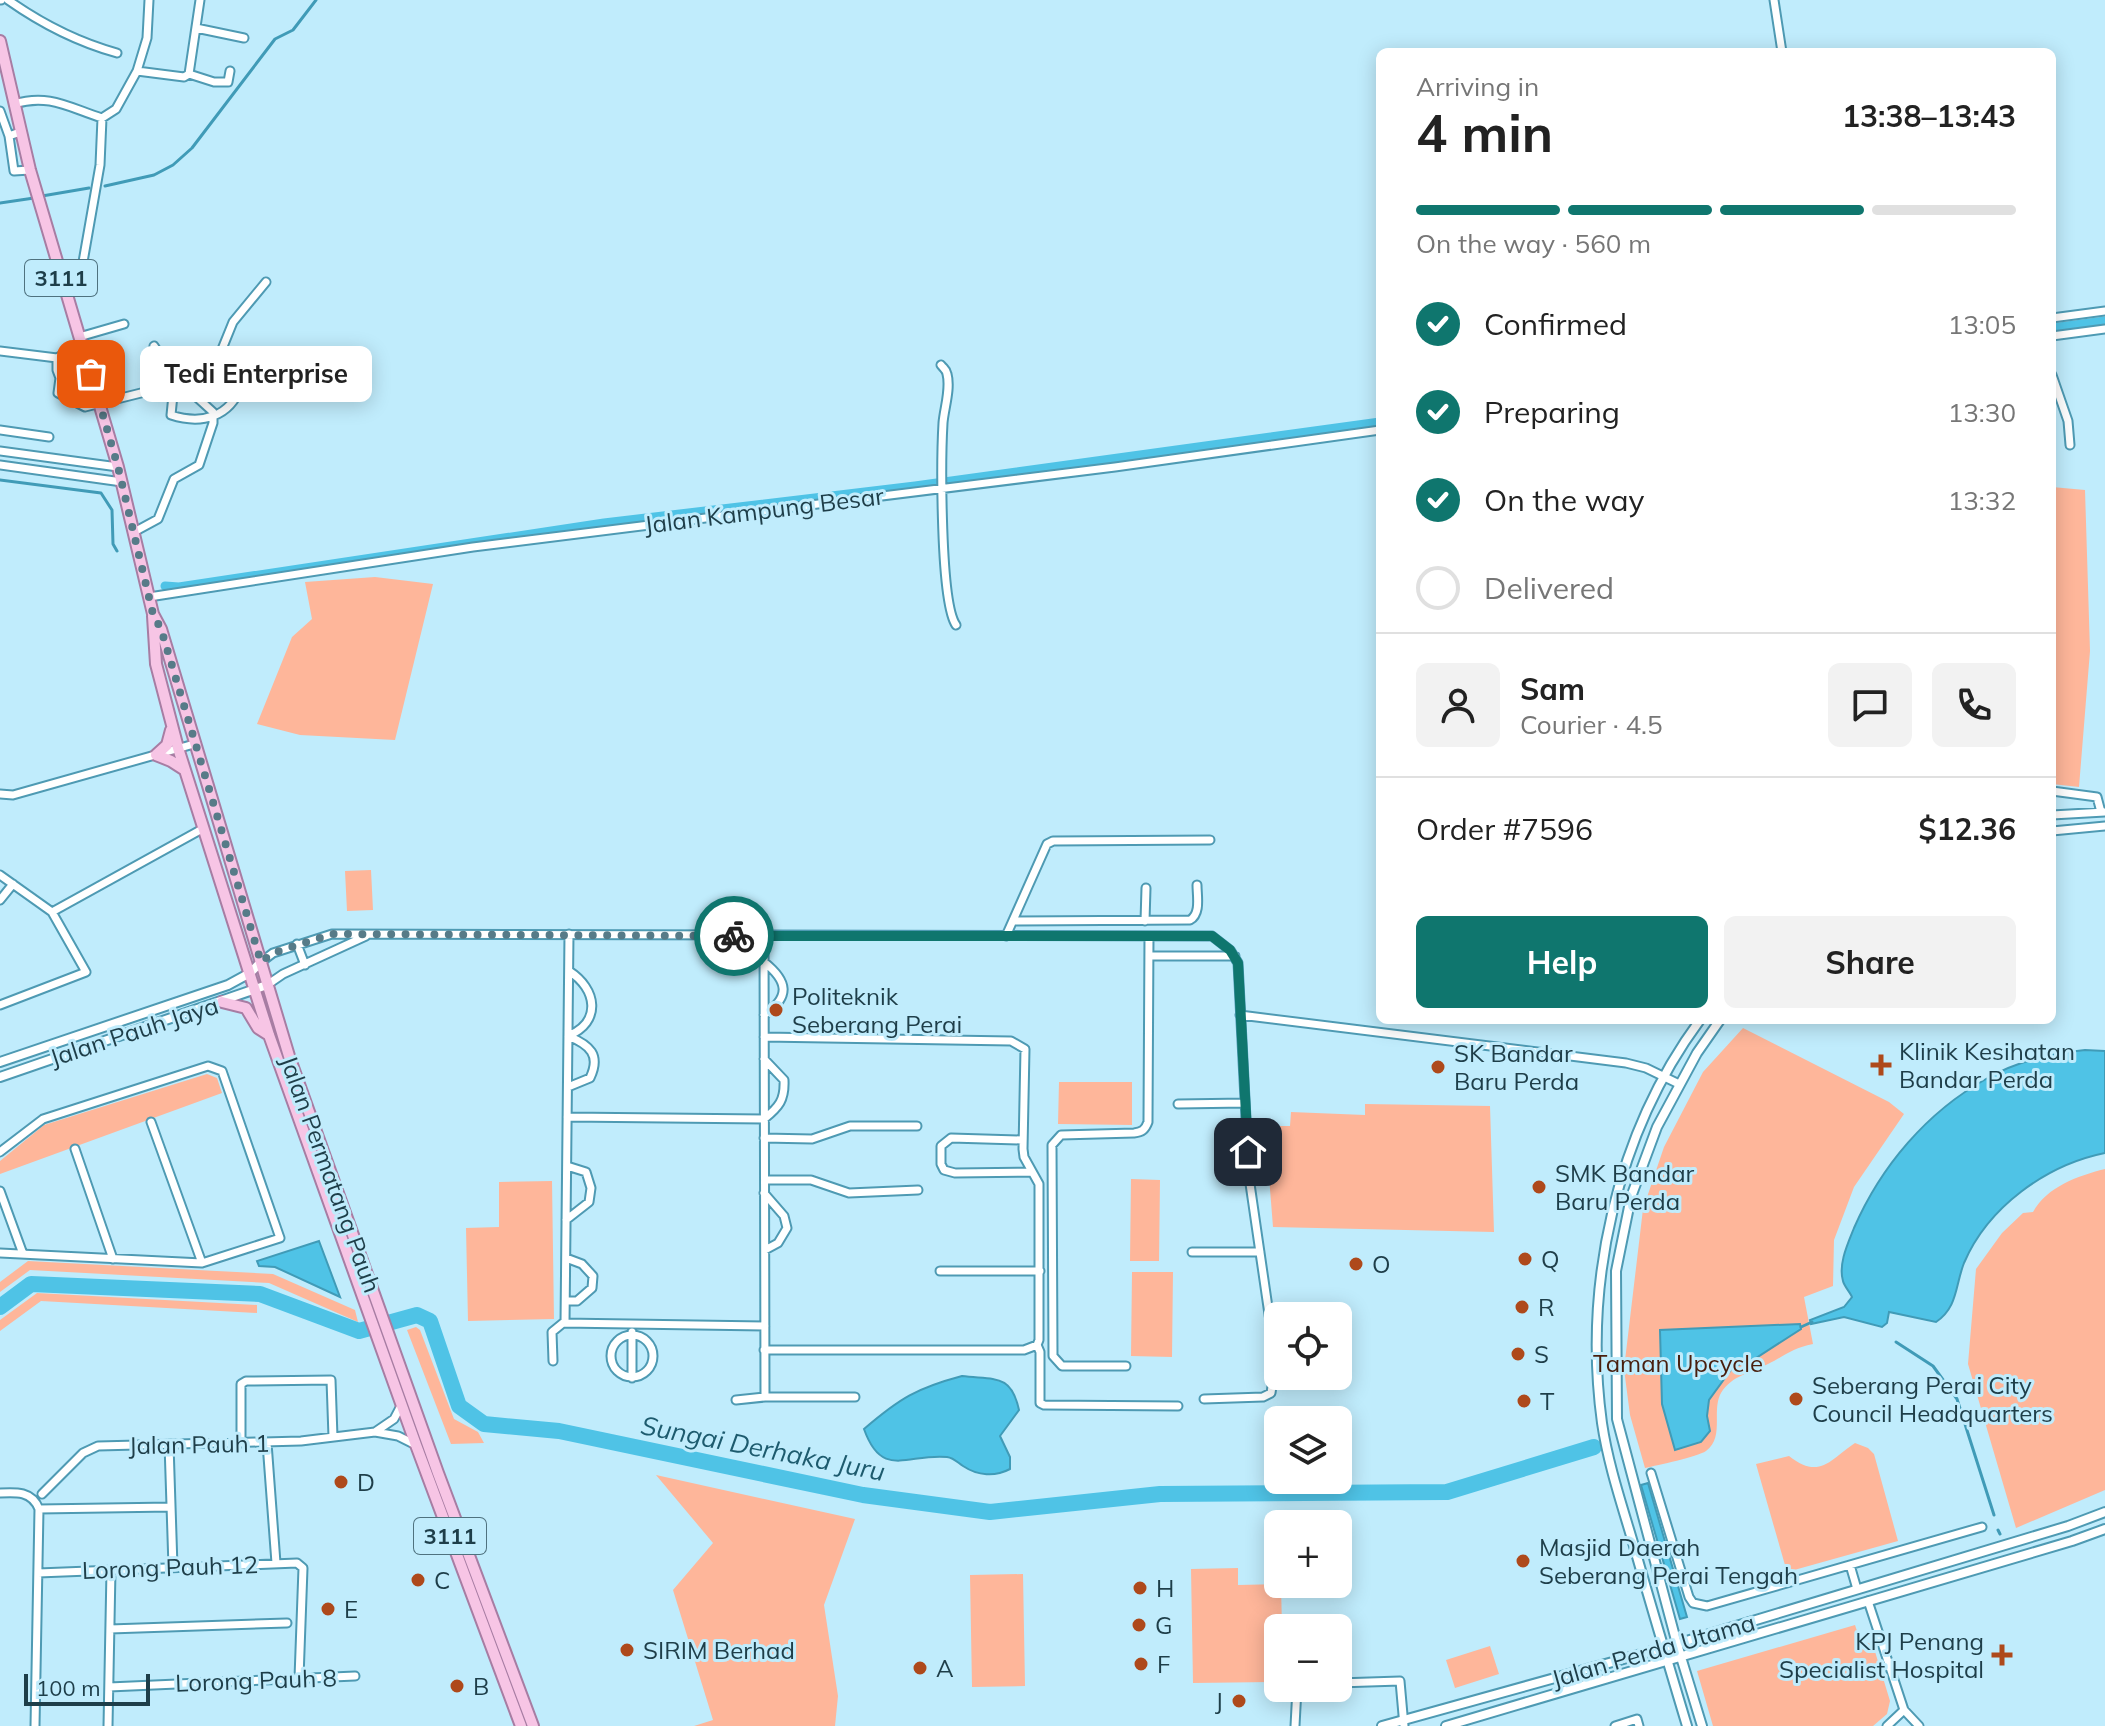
<!DOCTYPE html>
<html lang="en">
<head>
<meta charset="utf-8">
<style>
	body { margin:0; font-family:Mulish,sans-serif; background:#f2f2f2; color:#222; height:100vh; display:flex; flex-direction:column; font-size:30px; white-space:nowrap }
	* { box-sizing:border-box; margin:0 }
	p { font-size:26px; color:#767676 }
	.icon { flex:none; width:44px; height:44px; fill:none; stroke:currentColor; stroke-width:2; stroke-linecap:round; stroke-linejoin:round }
	.map { position:relative; flex:1; overflow:hidden }
	.drawer { position:absolute; left:1376px; top:48px; width:680px; height:976px; display:flex; flex-direction:column; background:#fff; border-radius:12px; box-shadow:0 4px 20px #0003 }
	.drawer>* { flex:none }
	.buttons { position:absolute; left:1264px; top:1302px; display:grid; gap:16px }
	.buttons a { display:grid; place-items:center; width:88px; height:88px; border-radius:12px; background:#fff; box-shadow:0 4px 20px #0003; font-size:40px }
	.scale { position:absolute; left:24px; bottom:20px; width:126px; box-sizing:border-box; padding-left:8px; border:4px solid #1e3e49; border-top:0; font-size:22px; line-height:28px; white-space:nowrap; color:#1e3e49; -webkit-text-stroke:6px #c0ecfc; paint-order:stroke }
	.pin { position:absolute; display:grid; place-items:center; width:68px; height:68px; color:#fff; margin:-34px; border-radius:16px; box-shadow:0 4px 12px #0006 }
	.courier { position:absolute; display:grid; place-items:center; width:80px; height:80px; margin:-40px; border:6px solid #0f766e; border-radius:50%; background:#fff; color:#222; box-shadow:0 2px 10px #0007 }
	.bubble { position:absolute; height:56px; border-radius:12px; background:#fff; box-shadow:0 4px 20px #0003; font-size:26px; font-weight:700; line-height:56px; text-align:center }
	.head em { font-style:normal; font-weight:700 }
	.head div { display:flex; flex-direction:column-reverse }
	.head { display:flex; align-items:center; justify-content:space-between; height:136px; padding:0 40px }
	h1 { font-size:52px; font-weight:700; line-height:60px }
	.bar { display:grid; grid-template-columns:repeat(4,1fr); gap:12px 8px; align-content:center; height:96px; padding:0 40px }
	.bar i { height:10px; border-radius:6px; background:#e0e0e0 }
	.bar .on { background:#0f766e }
	.bar p { grid-column:span 4 }
	.line { display:flex; align-items:center; gap:20px; padding:0 40px; border-top:2px solid #e0e0e0 }
	.line div { flex:1 }
	.round { display:grid; place-items:center; flex:none; width:84px; height:84px; border-radius:12px; background:#f2f2f2 }
	ol { padding:0 40px; list-style:none }
	li { display:flex; align-items:center; gap:24px; height:88px }
	li p { margin-inline-start:auto }
	li .icon { padding:8px; border-radius:50%; background:#0f766e; color:#fff; stroke-width:4 }
	li:last-child { color:#767676 }
	li i { width:44px; height:44px; border:4px solid #e0e0e0; border-radius:50% }
	.primary-button { display:flex; gap:16px; margin-top:auto; padding:16px 40px }
	.primary-button a { flex:1; height:92px; border-radius:12px; background:#0f766e; color:#fff; font-size:32px; font-weight:700; line-height:92px; text-align:center }
	.primary-button a+a { background:#f2f2f2; color:#222 }
	.map>svg:first-child { display:block }
	.green { fill:#feb69a }
	.water { fill:#4fc3e6; stroke:#409bb7; stroke-width:2 }
	.lines { fill:none; stroke-linecap:round; stroke-linejoin:round }
	.stream { stroke:#409bb7; stroke-width:3 }
	.canal { stroke:#4fc3e6; stroke-width:9 }
	.river { stroke:#4fc3e6; stroke-width:16 }
	.minor-casing { stroke:#4e9ab3; stroke-width:11 }
	.tertiary-casing { stroke:#4e9ab3; stroke-width:12 }
	.primary-casing { stroke:#a77da3; stroke-width:14 }
	.minor { stroke:#fff; stroke-width:7 }
	.tertiary { stroke:#fff; stroke-width:8 }
	.primary { stroke:#f7c5e5; stroke-width:10 }
	.done { stroke:#577b88; stroke-width:8; stroke-dasharray:0 14.4 }
	.route { stroke:#0f766e; stroke-width:10 }
	.poi-dot { fill:#ae491b; stroke:#c0ecfc; stroke-width:3 }
	.labels { text-anchor:middle; dominant-baseline:central; stroke-width:6; stroke-linejoin:round; paint-order:stroke }
	.shield { fill:#c0ecfc; stroke:#4f727f; stroke-width:2 }
	.shield-label { font-size:22px; font-weight:bold; fill:#1e3e49 }
	.street-label { font-size:24px; fill:#1e3e49; stroke:#c0ecfc }
	.poi-label { font-size:24px; fill:#1e3e49; stroke:#c0ecfc; text-anchor:start }
	.park-label { font-size:24px; fill:#481e0d; stroke:#c0ecfc }
	.water-label { font-size:26px; font-style:italic; fill:#1d5b6e; stroke:#c0ecfc }
</style>
</head>
<body>
<div class="map">
<svg width="2105" height="1726" viewBox="0 0 2105 1726">
	<rect width="100%" height="100%" fill="#c0ecfc"/>
	<!-- green -->
	<path class="green" d="M 2052,487 L 2085,490 L 2090,651 L 2079,787 L 2052,784 Z
		M 375,577 L 433,584 L 395,740 L 300,735 L 257,724 L 292,637 L 312,619 L 305,582 Z
		M 371,870 L 373,910 L 347,911 L 345,871 Z
		M 1743,1028 L 1889,1102 L 1904,1114 L 1854,1187 L 1834,1240 L 1833,1286 L 1804,1297 L 1813,1344 C 1793,1348 1786,1355 1768,1364 C 1751,1373 1732,1375 1721,1393 C 1711,1411 1725,1437 1706,1451 C 1697,1457 1658,1465 1645,1468 L 1630,1415 L 1624,1369 L 1643,1209 L 1664,1147 L 1703,1072 Z
		M 207,1074 L 217,1078 L 222,1093 L 0,1174 L 0,1161 L 44,1125 Z
		M 1059,1082 L 1132,1082 L 1132,1125 L 1058,1124 Z
		M 1365,1104 L 1490,1106 L 1494,1232 L 1273,1227 L 1265,1126 L 1290,1126 L 1291,1112 L 1365,1115 Z
		M 2105,1169 L 2105,1490 L 2016,1528 L 1968,1364 L 1976,1269 L 2002,1233 L 2023,1213 L 2033,1212 C 2047,1187 2077,1176 2105,1169 Z
		M 1131,1179 L 1160,1180 L 1159,1261 L 1130,1261 Z
		M 552,1181 L 554,1319 L 468,1321 L 466,1228 L 499,1227 L 499,1182 Z
		M 28,1261 L 273,1274 L 355,1310 L 358,1322 L 269,1283 L 30,1270 L 0,1292 L 0,1282 Z
		M 1132,1272 L 1173,1272 L 1172,1357 L 1131,1356 Z
		M 37,1293 L 257,1305 L 257,1313 L 41,1301 L 0,1331 L 0,1320 Z
		M 416,1327 L 420,1330 L 454,1419 L 478,1432 L 484,1443 L 451,1444 L 407,1330 Z
		M 1855,1443 L 1868,1448 L 1874,1454 L 1898,1541 L 1787,1572 L 1756,1464 L 1789,1456 C 1820,1481 1832,1458 1855,1443 Z
		M 656,1475 L 855,1519 L 824,1605 L 838,1696 L 835,1726 L 694,1726 L 713,1720 L 673,1590 L 713,1543 Z
		M 1238,1568 L 1238,1585 L 1281,1584 L 1282,1628 L 1278,1628 L 1278,1682 L 1193,1683 L 1191,1569 Z
		M 1023,1574 L 1025,1686 L 972,1687 L 970,1575 Z
		M 1855,1625 L 1860,1640 L 1873,1645 L 1890,1701 L 1887,1714 L 1873,1726 L 1713,1726 L 1697,1671 Z
		M 1490,1646 L 1499,1674 L 1455,1688 L 1446,1660 Z"/>
	<!-- water -->
	<path class="water" d="M 2085,1050 L 2105,1051 L 2105,1153 C 2046,1165 1988,1207 1964,1263 C 1955,1286 1958,1307 1936,1322 L 1889,1312 L 1887,1323 L 1882,1327 L 1844,1317 L 1811,1324 L 1810,1320 L 1844,1307 L 1852,1297 C 1850,1292 1844,1286 1843,1281 C 1838,1264 1848,1243 1854,1228 C 1881,1166 1927,1112 1986,1079 C 2017,1061 2049,1054 2085,1050 Z
		M 319,1241 L 340,1297 L 275,1267 L 259,1266 L 257,1261 Z
		M 1800,1324 L 1801,1329 L 1756,1358 L 1733,1367 L 1709,1400 L 1707,1416 L 1710,1431 L 1701,1442 L 1675,1450 L 1662,1404 L 1660,1330 Z
		M 962,1376 C 994,1380 1011,1373 1019,1410 L 1000,1436 L 1010,1457 L 1010,1469 C 995,1477 978,1476 963,1466 C 957,1462 954,1458 947,1457 C 908,1453 882,1480 864,1429 C 900,1398 917,1388 962,1376 Z
		M 1648,1483 L 1687,1617 L 1680,1619 L 1641,1485 Z"/>
	<g class="lines">
		<!-- stream -->
		<path class="stream" d="M 105,186 L 154,175 L 173,165 L 192,148 L 275,39 L 293,30 L 316,0
			M 42,196 L 89,188
			M 0,203 L 34,198
			M 0,480 L 101,493 L 112,510 L 113,544 L 117,551
			M 1801,1327 L 1812,1322
			M 1896,1342 L 1933,1366 L 1957,1399 L 1994,1515
			M 1998,1530 L 2000,1534"/>
		<!-- canal -->
		<path class="canal" d="M 2052,328 L 2105,321
			M 165,586 L 179,587 L 604,523 L 915,486 L 1380,422"/>
		<!-- river -->
		<path class="river" d="M 0,1307 L 31,1284 L 260,1294 L 359,1331 L 417,1315 L 430,1321 L 459,1406 L 484,1424 L 559,1431 L 863,1495 L 990,1512 L 1160,1494 L 1447,1492 L 1594,1447"/>
		<defs>
			<path id="minor" d="M 0,0 L 1,0
				M 8,0 C 42,24 77,42 117,53
				M 1774,0 L 1782,52
				M 196,28 L 244,38
				M 137,71 L 147,38 L 149,0
				M 189,74 L 214,82 L 228,82 L 230,71
				M 14,104 C 49,93 70,108 102,118 L 116,109 L 137,71 L 184,77 L 189,74 L 200,0
				M 0,111 L 9,136
				M 20,132 L 9,136 L 14,171 L 30,170
				M 64,287 L 80,279 L 100,165 L 102,118
				M 2052,318 L 2105,311
				M 2052,336 L 2105,329
				M 79,337 L 124,324
				M 154,346 L 178,383
				M 0,351 L 57,358 L 81,344
				M 57,358 L 57,370 L 60,378 L 58,393 L 85,407 L 181,383 L 191,369 L 218,359 L 233,322 L 266,282
				M 941,365 C 944,369 946,369 947,374 C 951,389 944,409 943,423 C 941,458 940,602 956,625
				M 2052,375 L 2068,421 L 2070,445
				M 168,385 L 173,395 L 171,415 C 202,425 230,417 241,386 L 250,382
				M 0,430 L 49,437
				M 0,451 L 118,467
				M 0,465 L 122,482
				M 134,532 L 158,519 L 174,479 L 199,465 L 213,423 L 213,412 L 181,383
				M 149,597 L 473,547 L 1115,467 L 1380,430
				M 2052,791 L 2097,797 L 2101,812
				M 0,794 L 13,795 L 194,744
				M 2052,815 L 2105,812
				M 2052,831 L 2105,826
				M 0,875 L 52,912 L 86,972 L 0,1005
				M 0,900 L 13,884
				M 52,912 L 204,828
				M 1013,921 L 1190,920 C 1201,914 1197,896 1197,885
				M 1145,921 L 1146,888
				M 764,936 L 765,1397
				M 1006,936 L 1047,844 L 1053,841 L 1210,840
				M 297,944 L 305,965
				M 1149,956 L 1235,956
				M 261,962 L 273,953 L 332,934 L 1212,936 L 1230,950 L 1238,963 L 1249,1177 L 1271,1328 L 1272,1386 L 1271,1393 L 1263,1397 L 1204,1399
				M 764,962 C 788,981 791,997 764,1015
				M 267,985 L 283,974 L 366,936
				M 1240,1015 L 1626,1063 L 1646,1068 L 1679,1084
				M 764,1037 L 1011,1041 L 1025,1049 L 1023,1149 L 1024,1157 L 1039,1184 L 1039,1340 L 1037,1345 L 1040,1352 L 1040,1403 L 1044,1405 L 1178,1406
				M 568,1087 L 590,1078 C 601,1055 590,1045 568,1036 C 602,1022 597,989 569,971
				M 1178,1104 L 1245,1103
				M 567,1117 L 764,1119 C 779,1107 785,1100 784,1080 L 764,1059
				M 151,1122 L 202,1263
				M 764,1138 L 812,1139 L 850,1126 L 917,1126
				M 1022,1140 L 951,1138 L 941,1146 L 941,1164 L 944,1170 L 955,1173 L 1031,1172
				M 75,1149 L 113,1259
				M 0,1152 L 43,1119 L 208,1066 L 222,1071 L 280,1238 L 202,1263 L 0,1253
				M 765,1180 L 811,1180 L 849,1193 L 918,1190
				M 0,1191 L 23,1254
				M 764,1193 L 784,1216 L 787,1228 L 778,1243 L 765,1250
				M 566,1220 L 589,1202 L 591,1188 L 586,1172 L 567,1166
				M 1192,1252 L 1260,1252
				M 940,1271 L 1040,1271
				M 566,1301 L 577,1301 L 592,1288 L 593,1276 L 582,1264 L 566,1258
				M 565,1323 L 569,934
				M 632,1332 L 632,1378
				M611 1356a21 21 0 1 1 42 0a21 21 0 1 1-42 0Z
				M 764,1350 L 1024,1350 L 1037,1345
				M 553,1361 L 552,1332 L 563,1323 L 765,1326
				M 1126,1366 L 1062,1366 L 1053,1356 L 1052,1145 L 1061,1135 L 1134,1133 C 1142,1132 1145,1130 1148,1122 L 1149,936
				M 736,1400 L 765,1397 L 855,1397
				M 375,1432 L 394,1419 L 402,1404
				M 241,1443 L 241,1384 L 246,1381 L 331,1380 L 333,1437
				M 267,1443 L 276,1563
				M 169,1444 L 173,1567
				M 1651,1473 L 1689,1597 L 1693,1603 L 1707,1606 L 1982,1527
				M 0,1493 C 16,1492 32,1491 39,1509
				M 42,1494 L 83,1453 L 98,1446 L 301,1441 L 375,1432 L 398,1436 L 414,1444
				M 39,1509 L 171,1507
				M 1850,1565 L 1857,1589
				M 38,1573 L 297,1563 L 303,1568 L 299,1678
				M 1868,1601 L 1904,1710 L 1919,1726
				M 110,1629 L 287,1623
				M 1338,1683 L 1400,1681 L 1404,1726
				M 109,1687 L 355,1676
				M 35,1726 L 39,1509
				M 108,1726 L 111,1570
				M 1295,1726 L 1297,1688
				M 1615,1726 L 1637,1719 L 1639,1726
				M 1887,1726 L 1904,1710"/>
			<path id="tertiary" d="M 0,1062 L 228,985 L 250,973 L 261,962
				M 0,1077 L 267,985
				M 1382,1726 L 1663,1648 L 2068,1526 L 2105,1512
				M 1446,1726 L 2072,1541 L 2105,1529
				M 1687,1726 C 1669,1666 1651,1606 1634,1546 C 1622,1505 1608,1464 1602,1423 C 1583,1284 1616,1134 1700,1020
				M 1702,1726 L 1677,1644 L 1617,1419 L 1616,1271 L 1631,1197 L 1657,1127 L 1697,1053 L 1720,1020"/>
			<path id="primary" d="M 0,41 L 30,170 L 118,467 L 153,614 L 161,629 L 289,1056 L 438,1473 L 533,1726
				M 153,616 L 156,664 L 178,748 L 269,1035 L 416,1445 L 521,1726
				M 171,730 L 167,745 L 156,755 L 171,761 L 185,770
				M 222,1002 L 246,1008 L 258,1028 L 269,1035"/>
		</defs>
		<!-- minor casing -->
		<use href="#minor" class="minor-casing"/>
		<!-- tertiary casing -->
		<use href="#tertiary" class="tertiary-casing"/>
		<!-- primary casing -->
		<use href="#primary" class="primary-casing"/>
		<!-- minor -->
		<use href="#minor" class="minor"/>
		<!-- tertiary -->
		<use href="#tertiary" class="tertiary"/>
		<!-- primary -->
		<use href="#primary" class="primary"/>
	</g>
	<g class="lines">
		<!-- done -->
		<path class="done" d="M 91,374 L 118,467 L 153,614 L 161,629 L 261,962 L 273,953 L 332,934 L 734,936"/>
		<!-- route -->
		<path class="route" d="M 734,936 L 1212,936 L 1230,950 L 1238,963 L 1248,1152"/>
	</g>
	<!-- markers -->
	<g class="poi-dot">
		<circle cx="776" cy="1010" r="8"/>
		<path d="M1877 1053h8v8h8v8h-8v8h-8v-8h-8v-8h8z"/>
		<circle cx="1438" cy="1067" r="8"/>
		<circle cx="1539" cy="1187" r="8"/>
		<circle cx="1525" cy="1259" r="8"/>
		<circle cx="1356" cy="1264" r="8"/>
		<circle cx="1522" cy="1307" r="8"/>
		<circle cx="1518" cy="1354" r="8"/>
		<circle cx="1796" cy="1399" r="8"/>
		<circle cx="1524" cy="1401" r="8"/>
		<circle cx="341" cy="1482" r="8"/>
		<circle cx="1523" cy="1561" r="8"/>
		<circle cx="418" cy="1580" r="8"/>
		<circle cx="1140" cy="1588" r="8"/>
		<circle cx="328" cy="1609" r="8"/>
		<circle cx="1139" cy="1625" r="8"/>
		<circle cx="627" cy="1650" r="8"/>
		<path d="M1998 1643h8v8h8v8h-8v8h-8v-8h-8v-8h8z"/>
		<circle cx="1141" cy="1664" r="8"/>
		<circle cx="920" cy="1668" r="8"/>
		<circle cx="457" cy="1686" r="8"/>
		<circle cx="1239" cy="1701" r="8"/>
	</g>
	<g class="labels">
		<!-- shield labels -->
		<g class="shield">
			<rect x="25" y="260" width="72" height="36" rx="6"/>
			<rect x="414" y="1518" width="72" height="36" rx="6"/>
		</g>
		<g class="shield-label">
			<text x="61" y="278">3111</text>
			<text x="450" y="1536">3111</text>
		</g>
		<!-- street labels -->
		<g class="street-label">
			<text transform="translate(764 510) rotate(-7)">Jalan Kampung Besar</text>
			<text transform="translate(134 1031) rotate(-18)">Jalan Pauh Jaya</text>
			<text transform="translate(331 1174) rotate(70)">Jalan Permatang Pauh</text>
			<text transform="translate(199 1444) rotate(-1)">Jalan Pauh 1</text>
			<text transform="translate(170 1567) rotate(-2)">Lorong Pauh 12</text>
			<text transform="translate(1653 1650) rotate(-16)">Jalan Perda Utama</text>
			<text transform="translate(256 1680) rotate(-2)">Lorong Pauh 8</text>
		</g>
		<!-- poi labels -->
		<g class="poi-label">
			<text x="792" y="996">Politeknik<tspan x="792" dy="28">Seberang Perai</tspan></text>
			<text x="1899" y="1051">Klinik Kesihatan<tspan x="1899" dy="28">Bandar Perda</tspan></text>
			<text x="1454" y="1053">SK Bandar<tspan x="1454" dy="28">Baru Perda</tspan></text>
			<text x="1555" y="1173">SMK Bandar<tspan x="1555" dy="28">Baru Perda</tspan></text>
			<text x="1541" y="1259">Q</text>
			<text x="1372" y="1264">O</text>
			<text x="1538" y="1307">R</text>
			<text x="1534" y="1354">S</text>
			<text x="1812" y="1385">Seberang Perai City<tspan x="1812" dy="28">Council Headquarters</tspan></text>
			<text x="1540" y="1401">T</text>
			<text x="357" y="1482">D</text>
			<text x="1539" y="1547">Masjid Daerah<tspan x="1539" dy="28">Seberang Perai Tengah</tspan></text>
			<text x="434" y="1580">C</text>
			<text x="1156" y="1588">H</text>
			<text x="344" y="1609">E</text>
			<text x="1155" y="1625">G</text>
			<text x="1984" y="1641" text-anchor="end">KPJ Penang<tspan x="1984" dy="28">Specialist Hospital</tspan></text>
			<text x="643" y="1650">SIRIM Berhad</text>
			<text x="1157" y="1664">F</text>
			<text x="936" y="1668">A</text>
			<text x="473" y="1686">B</text>
			<text x="1223" y="1701" text-anchor="end">J</text>
		</g>
		<!-- park labels -->
		<g class="park-label">
			<text x="1678" y="1363">Taman Upcycle</text>
		</g>
		<!-- water labels -->
		<g class="water-label">
			<text transform="translate(763 1448) rotate(11)">Sungai Derhaka Juru</text>
		</g>
	</g>
</svg>
<div class="buttons">
<a><svg class="icon" aria-label="locate" viewBox="0 0 24 24"><circle cx="12" cy="12" r="6"/><path d="M12 2v4M12 18v4M2 12h4M18 12h4"/></svg></a>
<a><svg class="icon" aria-label="layers" viewBox="0 0 24 24"><path d="M12 4l9 5-9 5-9-5zM3 14l9 5 9-5"/></svg></a>
<a>+</a>
<a>−</a>
</div>
<div class="scale">100 m</div>
<div class="pin" style="left:91px;top:374px;background:#ea580c"><svg class="icon" aria-label="bag" viewBox="0 0 24 24"><path d="M5 8h14l-1 12H6zM9 8a3 3 0 0 1 6 0"/></svg></div>
<div class="pin" style="left:1248px;top:1152px;background:#1f2937"><svg class="icon" aria-label="home" viewBox="0 0 24 24"><path d="M3 11l9-7 9 7M6 9v11h12V9"/></svg></div>
<div class="courier" style="left:734px;top:936px"><svg class="icon" aria-label="bike" viewBox="0 0 24 24"><circle cx="6" cy="16" r="4"/><circle cx="18" cy="16" r="4"/><path d="M6 16l4-8h5l3 8M10 8l3 8H6M13 5h3"/></svg></div>
<div class="bubble" style="left:140px;top:346px;width:232px">Tedi Enterprise</div>
<section class="drawer">
<div class="head"><div><h1>4 min</h1><p>Arriving in</p></div><em>13:38–13:43</em></div>
<div class="bar"><i class="on"></i><i class="on"></i><i class="on"></i><i></i><p>On the way · 560 m</p></div>
<ol>
<li><svg class="icon" aria-label="check" viewBox="0 0 24 24"><path d="M5 12l5 5 9-10"/></svg>Confirmed<p>13:05</p></li>
<li><svg class="icon" aria-label="check" viewBox="0 0 24 24"><path d="M5 12l5 5 9-10"/></svg>Preparing<p>13:30</p></li>
<li><svg class="icon" aria-label="check" viewBox="0 0 24 24"><path d="M5 12l5 5 9-10"/></svg>On the way<p>13:32</p></li>
<li><i></i>Delivered</li>
</ol>
<div class="line" style="height:144px"><a class="round"><svg class="icon" aria-label="person" viewBox="0 0 24 24"><circle cx="12" cy="8" r="4"/><path d="M4 21q1-7 8-7t8 7"/></svg></a><div><b>Sam</b><p>Courier · 4.5</p></div><a class="round"><svg class="icon" aria-label="chat" viewBox="0 0 24 24"><path d="M4 5h16v11H9l-5 4z"/></svg></a><a class="round"><svg class="icon" aria-label="phone" viewBox="0 0 24 24"><path d="M5 4h4l2 5-3 2q2 4 5 5l2-3 5 2v4C11 20 4 13 5 4z"/></svg></a></div>
<div class="line" style="height:104px"><div>Order #7596</div><b>$12.36</b></div>
<div class="primary-button"><a>Help</a><a>Share</a></div>
</section>
</div>
</body>
</html>
